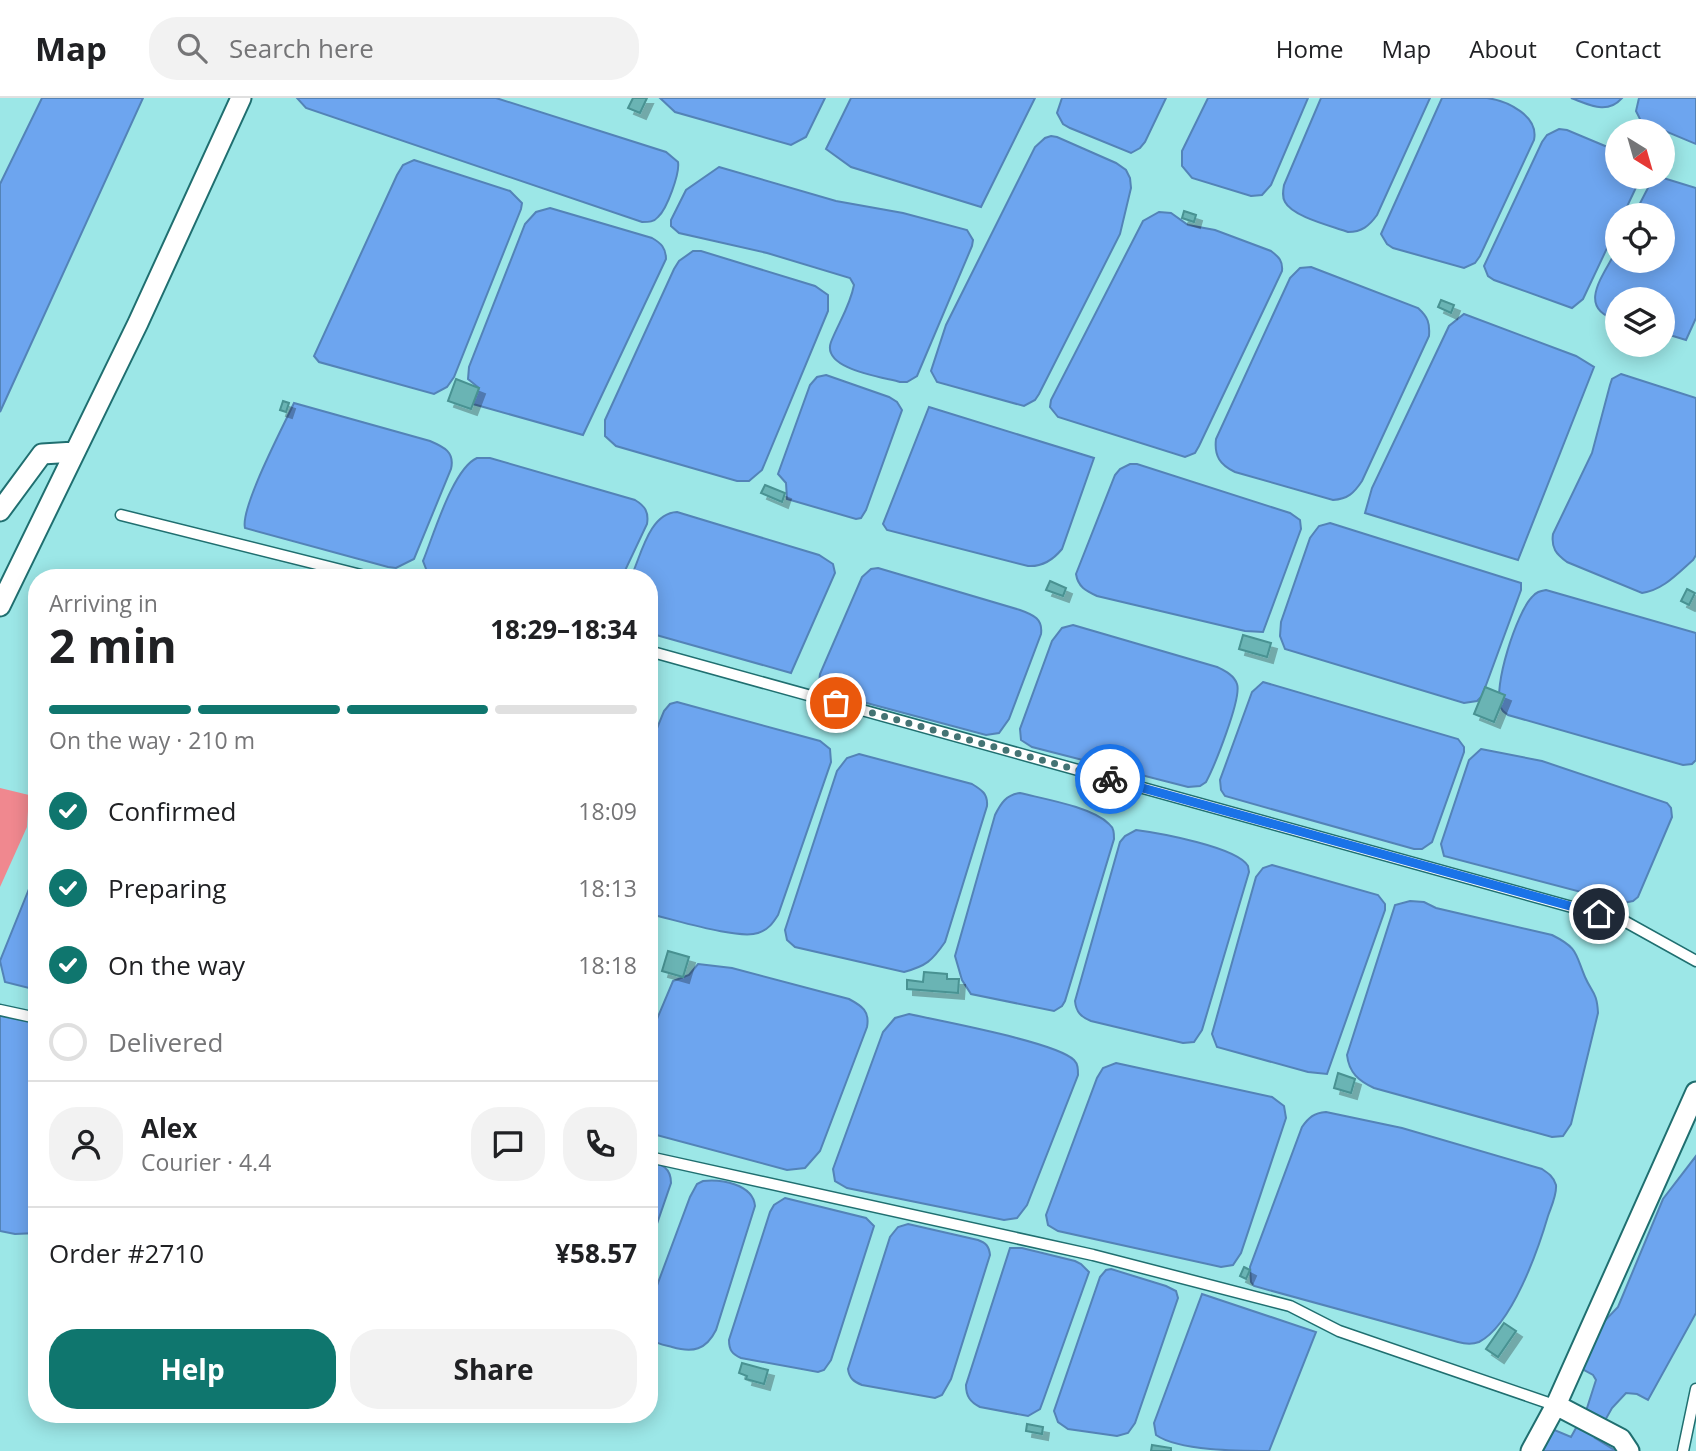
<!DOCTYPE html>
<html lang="en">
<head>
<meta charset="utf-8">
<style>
	body { margin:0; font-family:"Open Sans",sans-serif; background:#f2f2f2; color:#202124; height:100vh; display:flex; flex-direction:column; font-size:26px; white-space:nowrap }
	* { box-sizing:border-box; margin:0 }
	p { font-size:23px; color:#757577 }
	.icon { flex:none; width:38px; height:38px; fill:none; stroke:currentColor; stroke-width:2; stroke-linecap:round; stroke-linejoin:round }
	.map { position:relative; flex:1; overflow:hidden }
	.drawer { position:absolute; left:28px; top:471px; width:630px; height:854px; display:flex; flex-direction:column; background:#fff; border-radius:28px; box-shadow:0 4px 18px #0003 }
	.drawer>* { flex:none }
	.needle { width:46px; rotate:143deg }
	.fabs { position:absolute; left:1605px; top:21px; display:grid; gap:14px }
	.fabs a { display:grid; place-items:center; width:70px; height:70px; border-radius:50%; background:#fff; box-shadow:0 4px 18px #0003; font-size:35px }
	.pin { position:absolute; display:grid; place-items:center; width:60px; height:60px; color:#fff; margin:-30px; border:4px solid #fff; border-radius:50%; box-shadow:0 2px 7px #0007 }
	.courier { position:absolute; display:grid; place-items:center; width:70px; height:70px; margin:-35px; border:5px solid #1a73e8; border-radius:50%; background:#fff; color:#222; box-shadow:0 2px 9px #0007 }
	.overview em { font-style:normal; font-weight:700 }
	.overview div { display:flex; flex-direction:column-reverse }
	.overview { display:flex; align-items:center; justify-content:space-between; height:119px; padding:0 21px }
	h1 { font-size:46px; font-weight:700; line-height:52px }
	.bar { display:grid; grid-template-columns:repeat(4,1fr); gap:10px 7px; align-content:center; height:84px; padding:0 21px }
	.bar i { height:9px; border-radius:5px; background:#e0e0e0 }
	.bar .on { background:#0f766e }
	.bar p { grid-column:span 4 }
	.line { display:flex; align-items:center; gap:18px; padding:0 21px; border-top:2px solid #e0e0e0 }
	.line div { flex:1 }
	.round { display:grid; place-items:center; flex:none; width:74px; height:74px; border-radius:28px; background:#f2f2f2 }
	ol { padding:0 21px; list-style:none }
	li { display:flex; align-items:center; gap:21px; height:77px }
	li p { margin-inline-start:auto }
	li .icon { padding:7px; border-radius:50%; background:#0f766e; color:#fff; stroke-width:4 }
	li:last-child { color:#757577 }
	li i { width:38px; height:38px; border:4px solid #e0e0e0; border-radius:50% }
	.cta { display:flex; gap:14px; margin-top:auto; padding:14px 21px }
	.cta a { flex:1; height:80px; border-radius:28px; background:#0f766e; color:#fff; font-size:28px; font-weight:700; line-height:80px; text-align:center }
	.cta a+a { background:#f2f2f2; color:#202124 }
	header { display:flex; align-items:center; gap:42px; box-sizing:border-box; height:98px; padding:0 35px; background:#fff; border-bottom:2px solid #e0e0e0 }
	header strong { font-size:33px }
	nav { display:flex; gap:38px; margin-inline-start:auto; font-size:24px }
	.search { width:490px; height:63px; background:#f2f2f2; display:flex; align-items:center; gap:18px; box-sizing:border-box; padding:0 24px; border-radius:28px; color:#757577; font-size:26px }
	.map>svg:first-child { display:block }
	.green { fill:#f0888f }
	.water { fill:#6da5ef; stroke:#5383b7; stroke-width:2 }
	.building { fill:#6ab4b4; stroke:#489292; stroke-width:2; filter:url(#shadow) }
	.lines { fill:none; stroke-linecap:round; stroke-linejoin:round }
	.service-casing { stroke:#206f70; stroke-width:13 }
	.minor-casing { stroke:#206f70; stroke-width:23 }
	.service { stroke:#fff; stroke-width:10 }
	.minor { stroke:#fff; stroke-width:19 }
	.done { stroke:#447373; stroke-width:7; stroke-dasharray:0 12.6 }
	.route { stroke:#1a73e8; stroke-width:9 }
</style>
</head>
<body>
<header>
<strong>Map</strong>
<div class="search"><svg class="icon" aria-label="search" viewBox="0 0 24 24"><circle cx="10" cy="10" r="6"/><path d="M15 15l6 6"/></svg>Search here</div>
<nav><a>Home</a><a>Map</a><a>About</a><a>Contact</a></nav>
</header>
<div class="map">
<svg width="1696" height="1353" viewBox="0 0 1696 1353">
	<defs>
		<filter id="shadow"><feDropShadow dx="6" dy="6" stdDeviation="0" flood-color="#0004"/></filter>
	</defs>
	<rect width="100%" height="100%" fill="#9ce7e7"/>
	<!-- green -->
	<path class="green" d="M 0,690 L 29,697 L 27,729 L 0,789 Z"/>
	<!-- water -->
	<path class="water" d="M 42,0 L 143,0 L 0,314 L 0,86 Z
		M 297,0 L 496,0 L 666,54 L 678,64 C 680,75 667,111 658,119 C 654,124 649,124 642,124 L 306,10 Z
		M 660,0 L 825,0 L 806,39 L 791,47 L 675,14 Z
		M 851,0 L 1035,0 L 981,109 L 851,69 L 826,51 Z
		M 1062,0 L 1166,0 L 1145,44 L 1140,50 L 1131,55 L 1070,30 L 1063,26 L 1057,15 Z
		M 1208,0 L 1308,0 L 1271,87 L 1262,97 L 1251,98 L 1192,80 L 1182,68 L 1182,53 Z
		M 1321,0 L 1430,0 L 1377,117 C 1369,128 1362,134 1348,134 C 1332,128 1293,119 1285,104 C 1282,99 1283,93 1284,87 Z
		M 1442,0 C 1457,0 1473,0 1487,0 C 1508,3 1539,18 1534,42 L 1480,158 L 1475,165 L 1464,170 L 1393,150 L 1387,146 L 1381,136 Z
		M 1571,0 L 1622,0 C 1607,17 1590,7 1571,0 Z
		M 1639,0 L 1696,0 L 1696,46 L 1641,23 L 1636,13 Z
		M 1559,31 L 1567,32 L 1617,53 L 1617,79 L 1641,79 L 1623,117 L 1617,117 L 1617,129 L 1583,201 L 1572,210 L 1494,182 L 1488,178 L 1484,168 L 1542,44 L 1547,37 Z
		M 1051,38 L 1057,39 L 1116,65 L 1126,72 L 1130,80 L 1131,90 L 1120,136 L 1039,296 L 1035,302 L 1024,308 L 937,284 L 931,273 L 946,227 L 1035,49 L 1045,40 Z
		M 414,62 L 510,93 L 522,105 L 521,111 L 454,279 L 447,289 L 434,296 L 319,264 L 314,258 L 397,77 L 403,67 Z
		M 719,69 L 836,103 L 903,115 L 967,132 L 973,142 L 972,148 L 917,278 L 907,284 L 900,284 C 882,279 821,271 831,244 C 839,224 850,208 854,187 L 850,180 L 767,155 L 679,135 L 671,128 L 671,122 L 686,92 Z
		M 1660,79 L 1696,90 L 1696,220 L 1686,242 L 1663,235 L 1662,201 L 1617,201 L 1617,222 C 1575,210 1604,177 1617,151 L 1617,163 L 1662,163 L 1662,117 L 1634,117 L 1650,86 Z
		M 550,110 L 652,140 C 661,145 666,150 666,161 L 583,337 L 473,306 L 479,290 L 468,281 L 469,269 L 525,126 L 536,114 Z
		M 1159,114 L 1171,115 L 1188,127 L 1215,132 L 1271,153 C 1279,159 1283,163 1282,173 L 1199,348 L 1195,355 L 1185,359 L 1058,319 L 1050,309 L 1051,302 L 1143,123 Z
		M 693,153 L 701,153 L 815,188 L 828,197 L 828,213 L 762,372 L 749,383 L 737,383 L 616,348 L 605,338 L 605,322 L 674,171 L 679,163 Z
		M 1311,169 L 1418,210 C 1428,219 1430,225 1429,238 L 1362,383 C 1354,395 1348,401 1333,402 L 1235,374 C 1220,367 1214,358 1216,341 L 1290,180 L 1300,170 Z
		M 1464,216 L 1576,258 L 1594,269 L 1518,462 L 1365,415 L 1372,390 L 1449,228 Z
		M 1621,276 L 1696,300 L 1696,457 L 1693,462 C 1677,476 1663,492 1642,495 L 1567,464 C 1556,456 1551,450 1553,436 L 1592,355 L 1610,287 L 1612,281 Z
		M 826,277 L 889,299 L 897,304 L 902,312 L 866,412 L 861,420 L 856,421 L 787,401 L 786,385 L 778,376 L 810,287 L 817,279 Z
		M 294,305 L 430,343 C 444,349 455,354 451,371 L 414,461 L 396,470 L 388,469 L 245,430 C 240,410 283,329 294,305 Z
		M 929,309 L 1094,360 L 1062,451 C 1053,462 1043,469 1028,468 L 887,432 L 883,426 Z
		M 477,360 L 490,360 L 635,402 C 645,408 649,414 647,426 L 622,479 L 439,480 L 428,476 L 423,463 C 433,439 453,370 477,360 Z
		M 1130,366 L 1137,366 L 1290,415 L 1300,422 L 1301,431 L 1263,534 L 1245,533 L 1097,498 C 1086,493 1078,489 1076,476 L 1115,377 L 1120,371 Z
		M 677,414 L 819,457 L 833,466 L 835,475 L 791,575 L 649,535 L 649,480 L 631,479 C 641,458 649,415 677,414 Z
		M 1330,425 L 1521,485 L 1521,492 L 1482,598 L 1477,603 L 1464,605 L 1285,551 L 1280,538 L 1281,524 L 1310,440 L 1319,428 Z
		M 878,470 L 1020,512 C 1034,517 1043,521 1041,536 L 1009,621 L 999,635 L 986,637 L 833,596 C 823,592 818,587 820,576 L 862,479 L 871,471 Z
		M 320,471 L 351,480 L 305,480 L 314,472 Z
		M 1546,492 L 1696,535 L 1696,662 L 1692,666 L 1683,667 L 1508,617 C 1504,614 1503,614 1501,610 C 1492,590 1517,514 1532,499 C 1536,494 1540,493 1546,492 Z
		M 1073,527 L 1217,569 C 1225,573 1234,577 1237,586 C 1242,600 1214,669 1206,684 L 1200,688 L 1188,689 L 1032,649 L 1021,642 L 1020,631 L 1052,543 L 1062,530 Z
		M 1263,584 L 1458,641 L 1464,649 L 1464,654 L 1432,744 L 1422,751 L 1414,751 L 1225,698 L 1221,692 L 1220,682 L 1252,594 Z
		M 677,604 L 820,643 L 830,651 L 831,664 L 778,817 C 773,825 768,832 758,835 C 738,842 673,821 649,816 L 649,650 L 664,613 L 670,606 Z
		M 1481,651 L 1542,663 L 1667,705 L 1671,710 L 1672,719 L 1638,799 L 1633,803 L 1623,805 L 1444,758 L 1441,746 L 1469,662 Z
		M 859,656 L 972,686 C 982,692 988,696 987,708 L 945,844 C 932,863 926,868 904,874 L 795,849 L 787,842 L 785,832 L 837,673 L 847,660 Z
		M 1020,695 C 1044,701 1092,709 1109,726 C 1114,730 1114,735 1114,741 L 1065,903 L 1062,908 L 1054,913 L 971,896 L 962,882 L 955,858 L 995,717 C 1001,705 1006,697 1020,695 Z
		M 1136,732 C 1159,735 1237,749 1248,768 L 1249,774 L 1202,932 L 1194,944 L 1183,945 L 1091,923 C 1081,919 1076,914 1075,903 L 1120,744 L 1125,738 Z
		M 1272,767 L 1378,797 L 1385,806 L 1385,812 L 1327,976 L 1308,974 L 1217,949 L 1212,936 L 1256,779 L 1263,770 Z
		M 37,771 L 37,892 L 5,884 L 0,863 Z
		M 1410,803 L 1424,804 L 1436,810 L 1552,837 C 1578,850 1575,855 1585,879 C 1592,895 1597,894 1598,915 L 1571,1026 L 1563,1038 L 1552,1039 L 1374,990 C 1359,983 1349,975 1347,957 L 1395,807 Z
		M 698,866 L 732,870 L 849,901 C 862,908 870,913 867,929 L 820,1053 L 805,1070 L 787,1072 L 649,1035 L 649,940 L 673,883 L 689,877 Z
		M 0,909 L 37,919 L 37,1135 L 15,1136 L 0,1133 Z
		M 909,916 C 939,923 1056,944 1074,962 C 1078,966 1078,971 1078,977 L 1027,1107 L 1017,1120 L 1004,1122 L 847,1090 L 835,1083 L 833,1071 L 883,934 L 895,920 Z
		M 1116,965 L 1272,999 L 1284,1008 L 1286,1020 L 1241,1155 L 1233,1167 L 1221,1169 L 1058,1133 L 1048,1127 L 1046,1117 L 1097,980 L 1103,970 Z
		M 1326,1014 L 1402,1030 L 1542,1071 C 1548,1075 1554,1079 1556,1087 C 1557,1097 1551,1109 1548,1118 C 1538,1152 1512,1227 1479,1244 C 1471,1247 1465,1246 1458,1244 L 1254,1188 L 1251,1184 L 1250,1169 L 1302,1029 C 1309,1019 1314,1015 1326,1014 Z
		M 1696,1058 L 1696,1215 L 1648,1302 L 1637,1296 L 1626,1295 L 1612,1310 L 1595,1340 L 1616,1353 L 1533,1353 L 1545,1328 L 1571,1339 L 1587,1310 L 1596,1282 L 1593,1277 L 1575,1267 L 1594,1234 L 1618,1209 L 1663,1101 Z
		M 649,1063 C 662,1066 671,1070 671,1085 L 649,1149 Z
		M 703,1083 C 721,1081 753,1086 755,1108 L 716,1232 C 706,1252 693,1255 672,1249 C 664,1247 657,1246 650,1241 L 649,1209 L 690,1099 L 697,1086 Z
		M 785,1100 L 866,1120 L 874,1128 L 831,1262 L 824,1272 L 818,1274 L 741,1260 C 732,1256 729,1252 729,1242 L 770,1114 L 774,1107 Z
		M 908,1126 L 978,1142 C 986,1145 989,1148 990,1157 L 951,1281 L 942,1297 L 935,1300 L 862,1287 C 854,1284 849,1280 848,1271 L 890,1139 L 898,1129 Z
		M 1010,1150 L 1022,1150 L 1075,1163 L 1081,1166 L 1089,1174 L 1043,1303 L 1040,1311 L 1028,1318 L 980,1309 C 970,1304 966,1298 966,1287 Z
		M 1111,1171 L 1166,1188 L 1176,1193 L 1178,1200 L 1135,1325 L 1128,1335 L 1117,1338 L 1068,1331 L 1058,1324 L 1054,1313 L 1100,1179 L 1106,1172 Z
		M 1202,1196 L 1316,1234 L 1269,1353 C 1240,1353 1179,1353 1156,1337 L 1154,1325 Z"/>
	<!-- building -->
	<path class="building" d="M 633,0 L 647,0 L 640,15 L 628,10 Z
		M 1184,113 L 1196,117 L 1194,124 L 1182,120 Z
		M 1441,202 L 1454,207 L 1451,215 L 1438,209 Z
		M 456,281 L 479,290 L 471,311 L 448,303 Z
		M 283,303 L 289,305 L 286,314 L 280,312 Z
		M 765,387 L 785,395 L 782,404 L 761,395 Z
		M 1050,483 L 1066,490 L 1063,498 L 1046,492 Z
		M 1687,491 L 1695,495 L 1689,507 L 1681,503 Z
		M 1243,537 L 1271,545 L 1267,559 L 1239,551 Z
		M 1485,589 L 1505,597 L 1494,624 L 1474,616 Z
		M 668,853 L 689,859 L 683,879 L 662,873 Z
		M 924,874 L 947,876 L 947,881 L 959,881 L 958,895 L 907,891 L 907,882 L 923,884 Z
		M 1338,975 L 1355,981 L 1351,995 L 1334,990 Z
		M 1244,1169 L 1250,1172 L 1246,1181 L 1240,1178 Z
		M 1504,1225 L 1516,1233 L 1498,1259 L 1486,1251 Z
		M 742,1265 L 768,1272 L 764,1286 L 746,1281 L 747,1278 L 739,1275 Z
		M 1027,1326 L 1043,1329 L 1042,1336 L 1026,1333 Z
		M 1152,1347 L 1171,1350 L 1171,1353 L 1151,1353 Z"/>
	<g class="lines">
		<defs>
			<path id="service" d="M 121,417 L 373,480
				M 649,553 L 1626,824 L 1696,863
				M 0,912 L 37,920
				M 649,1059 L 1093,1157 L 1290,1208 L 1339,1233 L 1557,1308
				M 1683,1353 L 1696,1291"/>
			<path id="minor" d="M 0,413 L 42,356 L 75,354
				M 0,508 L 138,225 L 241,0
				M 1556,1307 L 1696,994
				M 1531,1353 L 1556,1307 L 1621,1341 L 1629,1353"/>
		</defs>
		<!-- service casing -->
		<use href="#service" class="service-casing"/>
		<!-- minor casing -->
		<use href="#minor" class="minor-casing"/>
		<!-- service -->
		<use href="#service" class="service"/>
		<!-- minor -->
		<use href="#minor" class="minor"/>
	</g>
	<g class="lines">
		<!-- done -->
		<path class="done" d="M 836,605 L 1110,681"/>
		<!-- route -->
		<path class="route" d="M 1110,681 L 1599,816"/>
	</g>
</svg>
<div class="fabs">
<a><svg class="needle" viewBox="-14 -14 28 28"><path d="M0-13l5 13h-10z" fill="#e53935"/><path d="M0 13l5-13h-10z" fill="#757577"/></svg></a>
<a><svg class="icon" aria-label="locate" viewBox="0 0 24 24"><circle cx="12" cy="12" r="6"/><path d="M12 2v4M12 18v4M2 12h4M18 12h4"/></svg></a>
<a><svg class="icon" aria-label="layers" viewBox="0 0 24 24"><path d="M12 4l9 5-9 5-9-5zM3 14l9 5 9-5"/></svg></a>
</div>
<div class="pin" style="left:836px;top:605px;background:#ea580c"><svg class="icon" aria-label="bag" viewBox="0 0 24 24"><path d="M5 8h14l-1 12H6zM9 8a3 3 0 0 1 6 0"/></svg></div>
<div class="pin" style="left:1599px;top:816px;background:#1f2937"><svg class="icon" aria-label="home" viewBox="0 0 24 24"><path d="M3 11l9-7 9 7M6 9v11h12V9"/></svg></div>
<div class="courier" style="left:1110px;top:681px"><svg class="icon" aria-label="bike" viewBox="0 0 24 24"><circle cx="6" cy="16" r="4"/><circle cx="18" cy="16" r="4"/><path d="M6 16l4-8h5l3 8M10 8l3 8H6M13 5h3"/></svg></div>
<section class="drawer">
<div class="overview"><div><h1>2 min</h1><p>Arriving in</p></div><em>18:29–18:34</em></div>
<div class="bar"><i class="on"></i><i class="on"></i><i class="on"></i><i></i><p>On the way · 210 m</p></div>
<ol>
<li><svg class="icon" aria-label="check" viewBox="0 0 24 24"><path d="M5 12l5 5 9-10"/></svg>Confirmed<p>18:09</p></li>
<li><svg class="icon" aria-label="check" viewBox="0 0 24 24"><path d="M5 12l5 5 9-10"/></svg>Preparing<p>18:13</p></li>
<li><svg class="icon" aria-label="check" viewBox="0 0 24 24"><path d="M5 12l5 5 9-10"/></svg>On the way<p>18:18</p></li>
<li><i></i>Delivered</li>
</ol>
<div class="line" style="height:126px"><a class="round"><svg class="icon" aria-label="person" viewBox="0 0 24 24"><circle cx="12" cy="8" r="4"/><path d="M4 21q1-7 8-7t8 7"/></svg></a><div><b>Alex</b><p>Courier · 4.4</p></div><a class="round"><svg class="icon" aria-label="chat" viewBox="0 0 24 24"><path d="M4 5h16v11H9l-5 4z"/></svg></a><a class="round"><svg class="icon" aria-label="phone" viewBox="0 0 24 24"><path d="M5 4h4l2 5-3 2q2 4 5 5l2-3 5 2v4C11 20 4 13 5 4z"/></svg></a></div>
<div class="line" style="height:91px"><div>Order #2710</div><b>¥58.57</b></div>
<div class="cta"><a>Help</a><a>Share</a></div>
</section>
</div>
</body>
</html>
